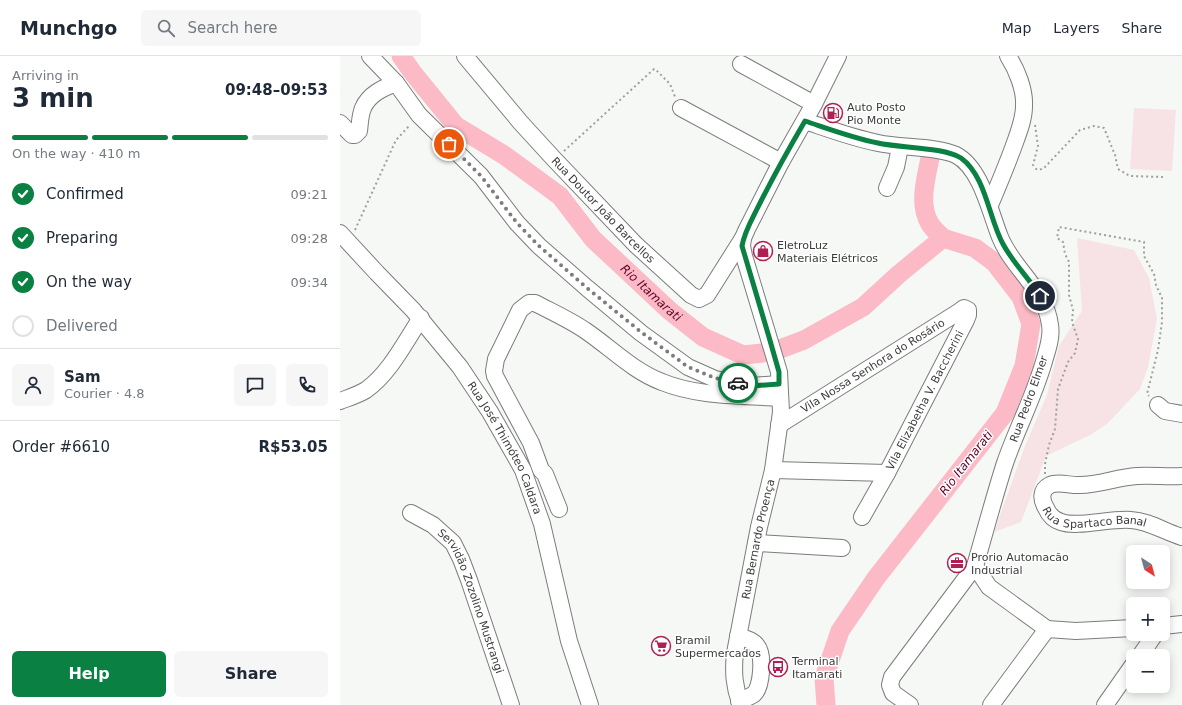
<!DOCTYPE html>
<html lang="en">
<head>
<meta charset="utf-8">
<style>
	body { margin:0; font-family:"DejaVu Sans",sans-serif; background:#f6f6f7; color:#1f2937; height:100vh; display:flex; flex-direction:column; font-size:15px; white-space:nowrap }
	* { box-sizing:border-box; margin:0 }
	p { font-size:13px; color:#747a83 }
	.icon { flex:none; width:22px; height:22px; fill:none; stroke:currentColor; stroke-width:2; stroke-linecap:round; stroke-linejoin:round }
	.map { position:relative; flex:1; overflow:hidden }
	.panel { display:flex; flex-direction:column; background:#fff; width:340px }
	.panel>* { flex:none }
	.needle { width:26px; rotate:144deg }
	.fabs { position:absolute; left:786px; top:489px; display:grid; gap:8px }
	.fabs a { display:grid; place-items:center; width:44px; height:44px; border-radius:6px; background:#fff; box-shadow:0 2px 10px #0003; font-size:20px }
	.pin { position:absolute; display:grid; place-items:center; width:34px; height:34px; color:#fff; margin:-17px; border:2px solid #fff; border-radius:50%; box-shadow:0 1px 4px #0007 }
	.courier { position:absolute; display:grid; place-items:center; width:40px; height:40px; margin:-20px; border:3px solid #0b8043; border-radius:50%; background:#fff; color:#222; box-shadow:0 1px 5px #0007 }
	.head em { font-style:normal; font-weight:800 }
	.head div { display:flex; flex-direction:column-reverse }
	.head { display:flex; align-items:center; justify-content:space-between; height:68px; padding:0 12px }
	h1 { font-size:26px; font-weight:800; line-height:30px }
	.bar { display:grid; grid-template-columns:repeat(4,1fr); gap:6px 4px; align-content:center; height:48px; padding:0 12px }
	.bar i { height:5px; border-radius:3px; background:#e0e1e3 }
	.bar .selected { background:#0b8043 }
	.bar p { grid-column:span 4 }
	.line { display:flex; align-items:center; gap:10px; padding:0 12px; border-top:1px solid #e0e1e3 }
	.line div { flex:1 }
	.round { display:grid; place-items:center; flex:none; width:42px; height:42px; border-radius:6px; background:#f6f6f7 }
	ol { padding:0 12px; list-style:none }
	li { display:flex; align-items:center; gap:12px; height:44px }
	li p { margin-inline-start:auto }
	li .icon { padding:4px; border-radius:50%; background:#0b8043; color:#fff; stroke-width:4 }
	li:last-child { color:#747a83 }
	li i { width:22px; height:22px; border:2px solid #e0e1e3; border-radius:50% }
	.button { display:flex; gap:8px; margin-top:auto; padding:8px 12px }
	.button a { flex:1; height:46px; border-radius:6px; background:#0b8043; color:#fff; font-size:16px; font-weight:800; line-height:46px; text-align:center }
	.button a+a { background:#f6f6f7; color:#1f2937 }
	header { display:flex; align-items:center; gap:24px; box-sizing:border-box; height:56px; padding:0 20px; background:#fff; border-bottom:1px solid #e0e1e3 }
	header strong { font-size:19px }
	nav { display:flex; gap:22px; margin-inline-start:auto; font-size:14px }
	.search { width:280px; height:36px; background:#f6f6f7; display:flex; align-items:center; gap:10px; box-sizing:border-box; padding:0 14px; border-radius:6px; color:#747a83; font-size:15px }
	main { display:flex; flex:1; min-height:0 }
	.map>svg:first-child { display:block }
	.green { fill:#f7e2e6 }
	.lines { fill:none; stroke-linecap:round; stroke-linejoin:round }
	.river { stroke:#fbbac5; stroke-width:19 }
	.minor-casing { stroke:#7b7d7a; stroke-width:18 }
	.path { stroke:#9ea09e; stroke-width:2; stroke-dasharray:2 3; stroke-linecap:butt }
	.minor { stroke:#fff; stroke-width:16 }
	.done { stroke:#7c7e7c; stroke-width:4; stroke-dasharray:0 7.2 }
	.route { stroke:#0b8043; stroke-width:5 }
	.labels { text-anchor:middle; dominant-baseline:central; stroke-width:3; stroke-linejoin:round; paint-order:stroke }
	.poi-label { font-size:11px; fill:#3b3c3b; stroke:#fff; text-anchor:start }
	.street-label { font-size:11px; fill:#3b3c3b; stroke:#fff }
	.water-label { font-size:12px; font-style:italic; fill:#610126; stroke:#fff }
</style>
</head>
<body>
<header>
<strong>Munchgo</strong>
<div class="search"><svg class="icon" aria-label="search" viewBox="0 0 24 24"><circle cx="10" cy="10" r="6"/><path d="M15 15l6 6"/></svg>Search here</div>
<nav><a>Map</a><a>Layers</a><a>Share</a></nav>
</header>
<main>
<section class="panel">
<div class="head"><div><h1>3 min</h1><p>Arriving in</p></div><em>09:48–09:53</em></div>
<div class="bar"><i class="selected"></i><i class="selected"></i><i class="selected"></i><i></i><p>On the way · 410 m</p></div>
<ol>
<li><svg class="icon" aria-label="check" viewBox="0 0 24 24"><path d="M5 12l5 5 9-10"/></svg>Confirmed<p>09:21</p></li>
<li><svg class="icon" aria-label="check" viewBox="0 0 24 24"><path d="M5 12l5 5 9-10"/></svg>Preparing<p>09:28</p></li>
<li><svg class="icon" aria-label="check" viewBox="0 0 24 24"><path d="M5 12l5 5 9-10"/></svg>On the way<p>09:34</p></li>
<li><i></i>Delivered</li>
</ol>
<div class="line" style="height:72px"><a class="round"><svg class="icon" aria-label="person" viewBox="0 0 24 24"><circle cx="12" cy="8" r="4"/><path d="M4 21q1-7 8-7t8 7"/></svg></a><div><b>Sam</b><p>Courier · 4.8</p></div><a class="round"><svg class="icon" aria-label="chat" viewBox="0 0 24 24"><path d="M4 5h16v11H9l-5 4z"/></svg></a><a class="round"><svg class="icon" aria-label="phone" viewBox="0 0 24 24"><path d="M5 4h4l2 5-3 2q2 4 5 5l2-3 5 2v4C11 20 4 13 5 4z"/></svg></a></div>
<div class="line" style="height:52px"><div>Order #6610</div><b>R$53.05</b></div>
<div class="button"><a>Help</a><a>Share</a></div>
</section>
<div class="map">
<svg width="842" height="649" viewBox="0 0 842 649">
	<rect width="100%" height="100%" fill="#f5f8f5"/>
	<!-- green -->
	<path class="green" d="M 794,52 L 836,54 L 832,115 L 790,113 Z
		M 737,182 L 794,194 L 809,222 L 817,263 L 808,311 L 800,333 L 767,368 L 750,379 L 706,400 L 681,466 L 654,476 L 685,390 L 707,339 L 719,290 L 742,255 Z"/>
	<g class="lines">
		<!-- river -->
		<g class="river">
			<path id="s1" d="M 61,0 L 73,17 L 116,70 L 164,99 L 220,140 L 253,183 L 330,255 L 363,281 L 403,299 L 432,296 L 464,284 L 523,251 L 559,218 L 603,182 L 635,192 L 654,206 L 681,241 L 691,268 L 684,310 L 665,357 L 536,522 L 500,575 L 484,622 L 486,649"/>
			<path d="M 590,102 C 586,123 578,148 590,168 C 593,173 599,178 603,182"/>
		</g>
		<defs>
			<g id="minor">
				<path d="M 30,0 L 56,27 L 79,59 L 141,120 L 177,167 L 199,190 L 247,232 L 301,277 L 348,311 L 375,323 L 412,330 L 439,328"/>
				<path id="s2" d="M 125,0 L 181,67 L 214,103 L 296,189 L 351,239 L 359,243 L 367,239 L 403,182"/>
				<path d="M 401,8 L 474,48"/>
				<path d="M 341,52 L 441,106"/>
				<path d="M 465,65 C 489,73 513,82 538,87 C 560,92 597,90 616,99 C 641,112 650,156 660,181 C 672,212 706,234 710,269 C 712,280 708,292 705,302 C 695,339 677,372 665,407 C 654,441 645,476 635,510 L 649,531 L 707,573 L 736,575 L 793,572"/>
				<path d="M 0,67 L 12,79 L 15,79 L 19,75 C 20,67 20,59 23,52 C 29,38 43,32 56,27"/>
				<path d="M 547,132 L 556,111 L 560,91"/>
				<path d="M 650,149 C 658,130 666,111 673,92 C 678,78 684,64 684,50 C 685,34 677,14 668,0"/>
				<path id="s3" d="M 0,177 L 37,217 L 73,254 L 120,311 L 150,356 L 183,414 L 202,468 L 229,585 L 250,649"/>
				<path d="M 0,345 C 8,342 18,339 26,334 C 50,317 65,286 81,262"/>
				<path d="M 818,349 L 825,355 L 842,358"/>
				<path id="s4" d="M 433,414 L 547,417 L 626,264 L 628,259 L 628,254 L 624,252 L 620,255 L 439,369"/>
				<path id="s5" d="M 842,420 C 827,421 812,419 797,420 C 778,421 759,429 740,429 C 731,430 719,425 710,429 C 700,434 701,444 706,452 C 709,459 714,464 721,466 C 737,472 771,462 791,464 C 809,465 825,476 842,481"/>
				<path d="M 219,453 L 205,418 L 201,414 L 191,387 L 155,320 L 154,315 L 156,303 L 180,254 L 189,247 L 195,247 C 212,256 230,264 246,275 C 271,292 293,315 322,326 C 359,341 401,339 440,342"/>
				<path id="s6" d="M 71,457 L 93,469 L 113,487 L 121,503 L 129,524 L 171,649"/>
				<path d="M 522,461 L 547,417"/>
				<path d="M 416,487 L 502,492"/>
				<path d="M 823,570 L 842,568"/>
				<path d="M 398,580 C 404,582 413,584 417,590 C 424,598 422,631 414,638 C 410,641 404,643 399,645"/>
				<path d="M 800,600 L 815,578"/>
				<path id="s7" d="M 401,649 C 394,631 393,616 395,597 L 419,471 L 433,414 L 441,356 L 439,316 L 404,200 L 402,190 L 403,182 L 407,173 L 441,106 L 474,48 L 498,0"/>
				<path d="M 570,649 L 553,637 L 550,629 L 552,621 L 635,510"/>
				<path d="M 651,649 L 707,573"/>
				<path d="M 765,649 L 793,609"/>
			</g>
		</defs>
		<!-- minor casing -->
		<use href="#minor" class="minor-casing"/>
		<!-- path -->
		<path class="path" d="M 695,69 L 698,90 L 693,109 L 696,113 L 699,114 L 704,112 L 740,74 L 754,70 L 764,72 L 775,99 L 778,113 L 790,120 L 823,121
			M 224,95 L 314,13 L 316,14 L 330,28 L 335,41
			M 15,174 L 56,84 L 70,69
			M 705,418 L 705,408 L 709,389 L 715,373 L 718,333 L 728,306 L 735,297 L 738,283 L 732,266 L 733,254 L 729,239 L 729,206 L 725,198 L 723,186 L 717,182 L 719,171 L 804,186 L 804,200 L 814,218 L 816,229 L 822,242 L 822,266 L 818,294 L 807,338 L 809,340"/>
		<!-- minor -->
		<use href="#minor" class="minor"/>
	</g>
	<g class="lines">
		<!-- done -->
		<path class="done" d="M 109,88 L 141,120 L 177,167 L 199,190 L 247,232 L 301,276 L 348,311 L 375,322 L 398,327"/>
		<!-- route -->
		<path class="route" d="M 398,327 L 412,330 L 439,328 L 439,316 L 429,281 L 402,190 C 404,177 411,165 417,153 C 432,123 448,94 465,65 C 489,73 513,82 538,87 C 559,92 604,91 621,102 C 646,120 649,163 663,188 C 673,207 689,222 700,240"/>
	</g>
	<!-- icons -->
	<defs>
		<symbol id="fuel-ring" viewBox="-11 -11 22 22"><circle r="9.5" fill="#fff" stroke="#b01f51" stroke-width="1.5"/><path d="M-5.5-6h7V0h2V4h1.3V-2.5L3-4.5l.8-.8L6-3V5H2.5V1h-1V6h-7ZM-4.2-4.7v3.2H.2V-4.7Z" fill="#b01f51"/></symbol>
		<symbol id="shop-ring" viewBox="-11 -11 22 22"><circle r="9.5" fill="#fff" stroke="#b01f51" stroke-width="1.5"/><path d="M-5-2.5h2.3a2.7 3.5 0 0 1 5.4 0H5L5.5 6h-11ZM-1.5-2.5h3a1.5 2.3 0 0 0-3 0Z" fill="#b01f51"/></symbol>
		<symbol id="office-ring" viewBox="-11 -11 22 22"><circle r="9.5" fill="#fff" stroke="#b01f51" stroke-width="1.5"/><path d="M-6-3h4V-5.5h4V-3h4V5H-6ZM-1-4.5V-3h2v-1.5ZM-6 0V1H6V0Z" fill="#b01f51"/></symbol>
		<symbol id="supermarket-ring" viewBox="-11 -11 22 22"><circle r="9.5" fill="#fff" stroke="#b01f51" stroke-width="1.5"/><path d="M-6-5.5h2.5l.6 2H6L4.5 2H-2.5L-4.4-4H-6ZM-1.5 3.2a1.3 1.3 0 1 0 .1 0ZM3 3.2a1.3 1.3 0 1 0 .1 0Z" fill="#b01f51"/></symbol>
		<symbol id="bus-ring" viewBox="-11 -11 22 22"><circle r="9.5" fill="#fff" stroke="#b01f51" stroke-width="1.5"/><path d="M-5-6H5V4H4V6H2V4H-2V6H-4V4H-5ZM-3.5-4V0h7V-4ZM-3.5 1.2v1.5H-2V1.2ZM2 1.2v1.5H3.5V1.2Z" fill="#b01f51"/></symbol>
	</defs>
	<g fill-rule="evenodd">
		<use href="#fuel-ring" x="482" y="46" width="22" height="22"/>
		<use href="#shop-ring" x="412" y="184" width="22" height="22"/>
		<use href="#office-ring" x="606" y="496" width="22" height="22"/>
		<use href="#supermarket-ring" x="310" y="579" width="22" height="22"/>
		<use href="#bus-ring" x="427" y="600" width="22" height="22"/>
	</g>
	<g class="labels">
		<!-- poi labels -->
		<g class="poi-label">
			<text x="507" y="51">Auto Posto<tspan x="507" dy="13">Pio Monte</tspan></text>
			<text x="437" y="189">EletroLuz<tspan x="437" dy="13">Materiais Elétricos</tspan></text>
			<text x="631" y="501">Prorio Automacão<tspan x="631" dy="13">Industrial</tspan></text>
			<text x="335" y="584">Bramil<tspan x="335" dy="13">Supermercados</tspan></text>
			<text x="452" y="605">Terminal<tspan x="452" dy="13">Itamarati</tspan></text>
		</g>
		<!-- street labels -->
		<g class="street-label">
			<text stroke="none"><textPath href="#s2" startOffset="207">Rua Doutor João Barcellos</textPath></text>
			<text transform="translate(533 310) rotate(-32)">Vila Nossa Senhora do Rosário</text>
			<text stroke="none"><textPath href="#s4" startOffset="196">Vila Elizabetha V. Baccherini</textPath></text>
			<text transform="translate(689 343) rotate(-70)">Rua Pedro Elmer</text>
			<text stroke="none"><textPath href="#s3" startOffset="273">Rua José Thimóteo Caldara</textPath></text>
			<text stroke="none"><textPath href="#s5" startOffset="213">Rua Spartaco Banal</textPath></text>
			<text stroke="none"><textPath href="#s7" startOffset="169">Rua Bernardo Proença</textPath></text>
			<text stroke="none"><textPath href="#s6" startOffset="112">Servidão Zozolino Mustrangi</textPath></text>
		</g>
		<!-- water labels -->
		<g class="water-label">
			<text stroke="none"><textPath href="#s1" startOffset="348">Rio Itamarati</textPath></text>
			<text transform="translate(626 407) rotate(-52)">Rio Itamarati</text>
		</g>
	</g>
</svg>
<div class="fabs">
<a><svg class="needle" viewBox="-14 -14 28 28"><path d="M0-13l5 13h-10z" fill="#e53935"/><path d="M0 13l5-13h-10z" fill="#747a83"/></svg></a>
<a>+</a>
<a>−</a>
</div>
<div class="pin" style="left:109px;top:88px;background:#ea580c"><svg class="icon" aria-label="bag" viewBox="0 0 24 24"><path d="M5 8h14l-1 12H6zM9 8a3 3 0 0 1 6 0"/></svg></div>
<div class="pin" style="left:700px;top:240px;background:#1f2937"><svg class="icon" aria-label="home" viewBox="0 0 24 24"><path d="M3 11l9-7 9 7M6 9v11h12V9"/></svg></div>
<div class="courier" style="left:398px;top:327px"><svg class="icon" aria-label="car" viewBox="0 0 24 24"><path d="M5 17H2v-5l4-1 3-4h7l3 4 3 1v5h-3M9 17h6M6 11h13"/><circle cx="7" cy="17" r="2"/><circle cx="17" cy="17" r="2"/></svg></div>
</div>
</main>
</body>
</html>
